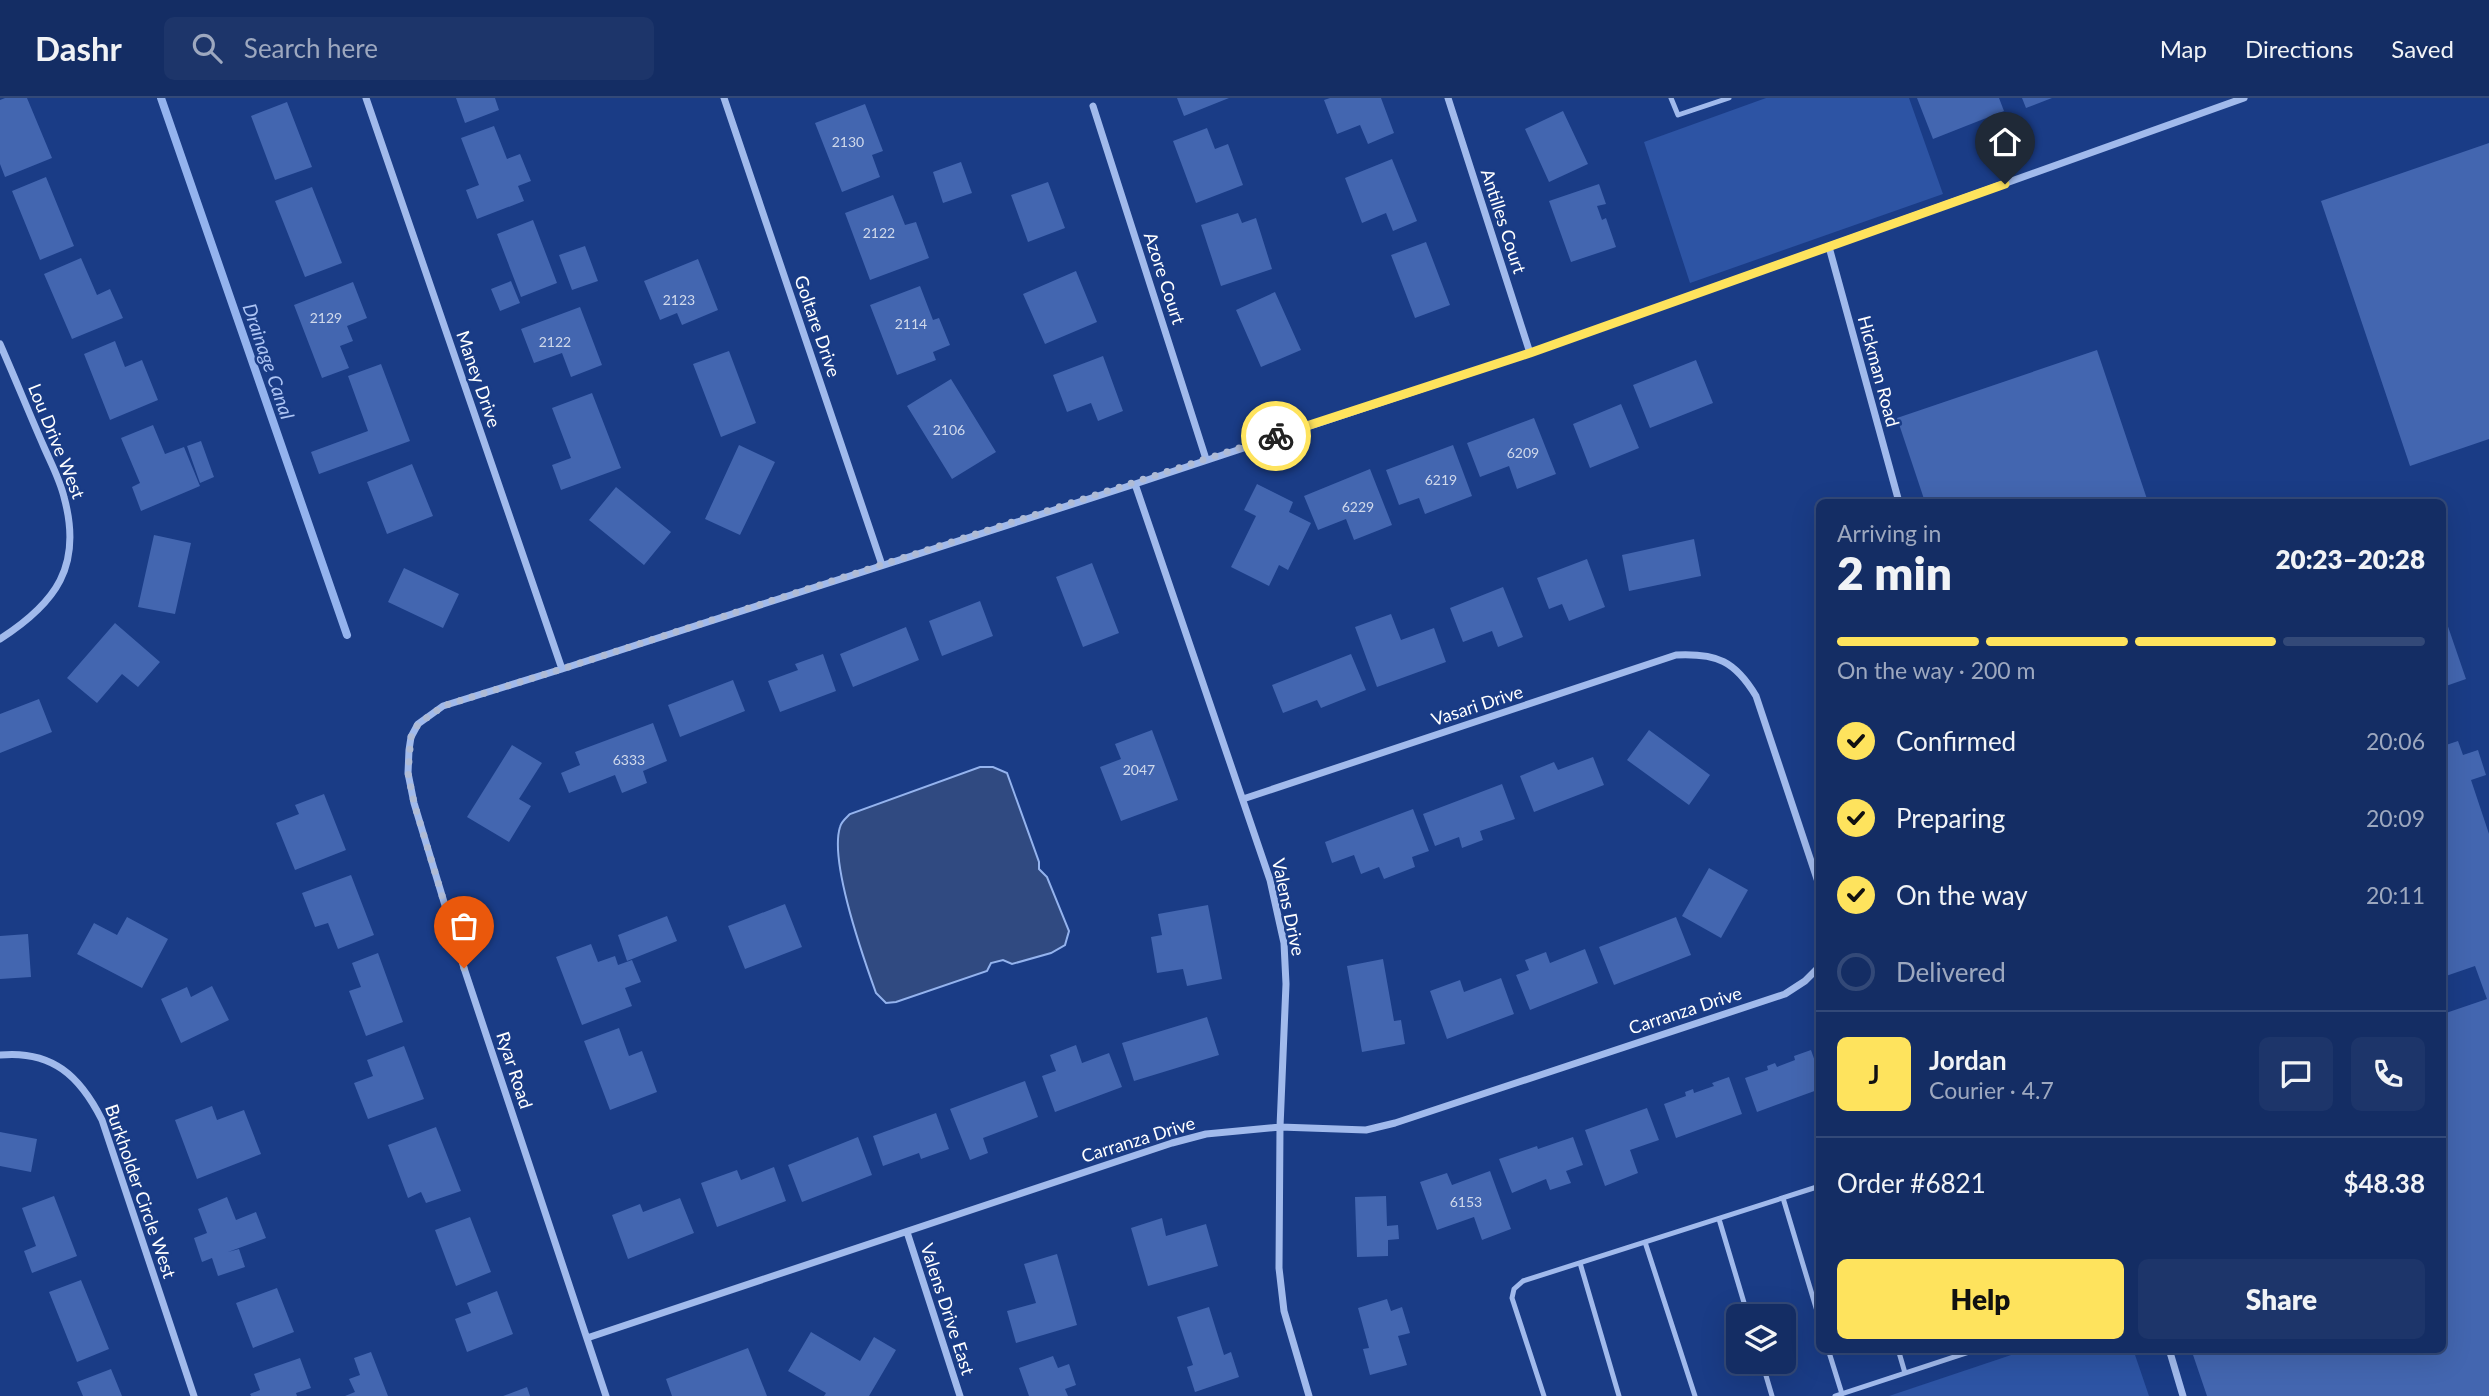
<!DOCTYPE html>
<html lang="en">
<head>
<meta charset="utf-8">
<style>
	body { margin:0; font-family:Lato,sans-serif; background:#1d356a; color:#f1f3f6; height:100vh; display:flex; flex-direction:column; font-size:26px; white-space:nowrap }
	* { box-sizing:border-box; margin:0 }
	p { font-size:23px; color:#9da8bf }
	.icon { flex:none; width:38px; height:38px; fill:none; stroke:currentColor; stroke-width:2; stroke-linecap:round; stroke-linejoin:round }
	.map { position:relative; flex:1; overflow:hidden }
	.sheet { position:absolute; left:1816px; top:401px; width:630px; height:854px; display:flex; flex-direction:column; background:#142d64; border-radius:10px; box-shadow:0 7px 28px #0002,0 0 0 2px #334978 }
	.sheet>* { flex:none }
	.tools { position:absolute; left:1726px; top:1206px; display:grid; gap:14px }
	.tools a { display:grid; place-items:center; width:70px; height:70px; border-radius:10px; background:#142d64; box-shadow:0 7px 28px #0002,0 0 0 2px #334978; font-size:35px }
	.pin { position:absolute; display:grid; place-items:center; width:60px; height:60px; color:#fff; margin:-72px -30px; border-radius:50% 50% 50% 0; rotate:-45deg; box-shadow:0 0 7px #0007 }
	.pin .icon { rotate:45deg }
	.courier { position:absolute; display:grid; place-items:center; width:70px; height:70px; margin:-35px; border:5px solid #fee35d; border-radius:50%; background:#fff; color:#222; box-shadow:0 2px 9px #0007 }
	.summary em { font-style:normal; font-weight:800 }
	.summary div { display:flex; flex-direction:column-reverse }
	.summary { display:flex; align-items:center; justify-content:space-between; height:119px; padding:0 21px }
	h1 { font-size:46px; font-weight:800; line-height:52px }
	.bar { display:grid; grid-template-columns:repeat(4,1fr); gap:10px 7px; align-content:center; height:84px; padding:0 21px }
	.bar i { height:9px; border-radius:5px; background:#334978 }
	.bar .active { background:#fee35d }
	.bar p { grid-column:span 4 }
	.line { display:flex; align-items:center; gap:18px; padding:0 21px; border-top:2px solid #334978 }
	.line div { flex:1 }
	.round { display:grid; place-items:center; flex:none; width:74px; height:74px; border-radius:10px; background:#1d356a }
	ol { padding:0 21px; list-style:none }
	li { display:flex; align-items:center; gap:21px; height:77px }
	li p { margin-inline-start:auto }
	li .icon { padding:7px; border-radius:50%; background:#fee35d; color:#111; stroke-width:4 }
	li:last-child { color:#9da8bf }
	li i { width:38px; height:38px; border:4px solid #334978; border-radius:50% }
	.action { display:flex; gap:14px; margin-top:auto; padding:14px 21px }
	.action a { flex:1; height:80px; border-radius:10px; background:#fee35d; color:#111; font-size:28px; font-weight:800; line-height:80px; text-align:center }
	.action a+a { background:#1d356a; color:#f1f3f6 }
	header { display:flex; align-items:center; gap:42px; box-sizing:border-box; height:98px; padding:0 35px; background:#142d64; border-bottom:2px solid #334978 }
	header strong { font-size:33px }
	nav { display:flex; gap:38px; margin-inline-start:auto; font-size:24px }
	.search { width:490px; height:63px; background:#1d356a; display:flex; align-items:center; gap:18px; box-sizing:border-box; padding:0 24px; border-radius:10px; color:#9da8bf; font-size:26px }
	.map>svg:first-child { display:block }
	.green { fill:#2d54a4 }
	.water { fill:#304a81; stroke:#94b3ee; stroke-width:2 }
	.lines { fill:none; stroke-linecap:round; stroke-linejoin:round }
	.stream { stroke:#94b3ee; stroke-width:8 }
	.building { fill:#4366b0 }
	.service { stroke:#a1baec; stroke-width:5 }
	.minor { stroke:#a1baec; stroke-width:7 }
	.done { stroke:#afbbd5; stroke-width:7; stroke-dasharray:0 12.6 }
	.route { stroke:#fee35d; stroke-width:9 }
	.labels { text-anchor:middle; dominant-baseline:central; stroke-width:5; stroke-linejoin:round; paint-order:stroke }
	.number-label { font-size:14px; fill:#d0d9eb }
	.street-label { font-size:18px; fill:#fff; stroke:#1a3c86 }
	.water-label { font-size:19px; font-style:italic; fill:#adc4f4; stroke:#1a3c86 }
</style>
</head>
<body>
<header>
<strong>Dashr</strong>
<div class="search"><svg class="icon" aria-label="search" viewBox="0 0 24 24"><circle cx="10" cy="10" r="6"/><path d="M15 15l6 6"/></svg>Search here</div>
<nav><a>Map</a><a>Directions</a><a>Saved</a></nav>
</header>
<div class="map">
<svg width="2489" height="1298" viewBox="0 0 2489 1298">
	<rect width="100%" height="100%" fill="#1a3c86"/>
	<!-- green -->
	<path class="green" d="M 1766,0 L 1909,0 L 1943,96 L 1690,185 L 1644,44 Z
		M 2029,1251 L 2133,1251 L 2149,1298 L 1889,1298 Z"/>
	<!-- water -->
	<path class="water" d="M 980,669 L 993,669 L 1007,675 L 1039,764 L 1039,771 L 1047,779 L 1069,833 L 1065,847 L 1051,855 L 1012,866 L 1003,862 L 991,865 L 987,873 L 896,904 L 886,905 L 876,895 C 863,859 829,764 840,729 C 841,724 846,720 850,716 Z"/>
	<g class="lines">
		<!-- stream -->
		<path class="stream" d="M 161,0 L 347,537"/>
	</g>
	<!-- building -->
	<path class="building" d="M 5,0 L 27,0 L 52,60 L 5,79 L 0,66 L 0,2 Z
		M 456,0 L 495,0 L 499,12 L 465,25 Z
		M 1177,0 L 1229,0 L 1184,18 Z
		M 1330,0 L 1381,0 L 1394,35 L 1368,46 L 1360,27 L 1337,36 L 1324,2 Z
		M 1917,0 L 1999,0 L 2004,13 L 1933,41 Z
		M 2022,0 L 2052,0 L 2026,10 Z
		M 287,4 L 312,69 L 275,82 L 251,18 Z
		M 865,6 L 883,53 L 872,57 L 880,79 L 842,94 L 815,25 Z
		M 1563,13 L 1588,66 L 1549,84 L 1525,31 Z
		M 494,28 L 507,61 L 520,56 L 531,83 L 518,88 L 524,103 L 477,121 L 466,92 L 479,87 L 461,40 Z
		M 1207,30 L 1215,51 L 1228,46 L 1243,87 L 1196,105 L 1173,43 Z
		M 2489,45 L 2489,341 L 2410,368 L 2321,103 Z
		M 1392,61 L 1417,123 L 1393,133 L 1386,115 L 1362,125 L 1345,80 Z
		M 961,64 L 972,95 L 943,105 L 933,74 Z
		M 46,79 L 74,148 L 40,162 L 12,93 Z
		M 1048,84 L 1065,130 L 1028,144 L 1011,97 Z
		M 1599,86 L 1606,106 L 1597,108 L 1602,122 L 1606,120 L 1616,149 L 1571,164 L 1549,103 Z
		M 312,89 L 342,165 L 305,179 L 275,103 Z
		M 893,97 L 905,127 L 916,124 L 929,160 L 870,182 L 845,115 Z
		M 1238,115 L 1242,125 L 1256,120 L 1272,171 L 1221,188 L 1201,127 Z
		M 533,122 L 557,185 L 521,199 L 497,136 Z
		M 1426,144 L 1450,207 L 1415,220 L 1391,157 Z
		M 585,148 L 598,183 L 572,192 L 559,157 Z
		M 81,160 L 97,197 L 110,191 L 123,220 L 72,241 L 44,176 Z
		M 698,161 L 718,212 L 682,227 L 677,215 L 660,222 L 644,183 Z
		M 1076,173 L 1097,224 L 1045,246 L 1023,196 Z
		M 511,183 L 520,205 L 500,213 L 491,191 Z
		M 353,184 L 367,220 L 347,228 L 353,243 L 340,248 L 349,270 L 322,280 L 294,207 Z
		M 920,188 L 933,222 L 939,220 L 950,247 L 933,254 L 936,262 L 897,277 L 870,207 Z
		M 1275,194 L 1301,252 L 1261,269 L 1236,212 Z
		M 580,209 L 602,267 L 571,279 L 562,255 L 534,265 L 521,231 Z
		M 115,243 L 125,269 L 142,262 L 158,302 L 110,322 L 84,256 Z
		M 2097,252 L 2148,404 L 1925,404 L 1897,320 Z
		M 729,253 L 756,325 L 721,339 L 693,266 Z
		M 1103,258 L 1123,313 L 1098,323 L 1091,305 L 1067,314 L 1053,277 Z
		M 1696,262 L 1713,305 L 1650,330 L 1633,287 Z
		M 381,266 L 410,343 L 319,376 L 311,354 L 368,333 L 348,278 Z
		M 951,281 L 996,354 L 952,381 L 907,308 Z
		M 592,295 L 621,370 L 561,392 L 552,367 L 571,360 L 552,310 Z
		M 1621,306 L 1639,350 L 1590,370 L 1573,326 Z
		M 1534,320 L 1556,376 L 1517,391 L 1509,368 L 1480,379 L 1467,345 Z
		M 153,327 L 165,356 L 184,349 L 200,388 L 141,413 L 132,389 L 140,385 L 121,340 Z
		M 201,343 L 214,379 L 200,385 L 187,348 Z
		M 739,347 L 775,364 L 740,437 L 705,421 Z
		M 1453,347 L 1472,398 L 1425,416 L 1419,400 L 1399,407 L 1386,372 Z
		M 412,366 L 433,418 L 387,436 L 367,384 Z
		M 1370,371 L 1392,427 L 1354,442 L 1346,421 L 1318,432 L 1304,398 Z
		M 1257,386 L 1293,404 L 1289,414 L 1311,425 L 1288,472 L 1279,467 L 1269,488 L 1231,469 L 1256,418 L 1244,412 Z
		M 616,389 L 671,434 L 644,467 L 589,422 Z
		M 154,437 L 191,445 L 175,516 L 138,509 Z
		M 1694,441 L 1701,478 L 1629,493 L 1622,457 Z
		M 1587,461 L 1605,509 L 1569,523 L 1562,506 L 1549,511 L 1537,480 Z
		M 1092,465 L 1119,535 L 1083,549 L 1056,479 Z
		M 404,470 L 459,496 L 443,530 L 388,504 Z
		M 1503,489 L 1523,539 L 1498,549 L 1492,533 L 1463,544 L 1450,510 Z
		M 980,503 L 993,538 L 942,558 L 929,523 Z
		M 2443,514 L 2466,581 L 2443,589 Z
		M 1391,516 L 1401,542 L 1434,530 L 1446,564 L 1377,589 L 1355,529 Z
		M 115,525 L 160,564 L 138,589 L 122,576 L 97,605 L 67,580 Z
		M 906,529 L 919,562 L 853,589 L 840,556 Z
		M 823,556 L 836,593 L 780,614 L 768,583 L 798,572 L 795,566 Z
		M 1351,556 L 1366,592 L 1321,610 L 1317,602 L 1283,615 L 1272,587 Z
		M 733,582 L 745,613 L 680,639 L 668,607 Z
		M 39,601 L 52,634 L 0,655 L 0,616 Z
		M 653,625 L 667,663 L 643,673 L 647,685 L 622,695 L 615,677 L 569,695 L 561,675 L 580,667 L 575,654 Z
		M 1152,632 L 1178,702 L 1121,723 L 1100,669 L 1121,661 L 1115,646 Z
		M 1649,632 L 1710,677 L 1689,707 L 1627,662 Z
		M 2458,643 L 2463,657 L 2478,652 L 2486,677 L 2471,682 L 2489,736 L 2489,1298 L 2207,1298 L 2191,1251 L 2443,1251 L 2443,916 L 2487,901 L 2475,868 L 2443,879 L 2443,648 Z
		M 512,647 L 542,665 L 519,701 L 531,708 L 509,744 L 467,719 Z
		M 1593,659 L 1604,687 L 1534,714 L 1520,678 L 1554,664 L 1558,672 Z
		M 1502,686 L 1515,721 L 1480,733 L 1483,742 L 1462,750 L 1459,739 L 1435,748 L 1423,716 Z
		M 324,696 L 346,752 L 295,772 L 276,725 L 299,716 L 295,707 Z
		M 1413,711 L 1429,753 L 1412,759 L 1415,769 L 1384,781 L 1379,769 L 1361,776 L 1354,757 L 1332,765 L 1325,744 Z
		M 1709,770 L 1748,792 L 1721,840 L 1682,818 Z
		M 351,777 L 374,837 L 338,851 L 328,825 L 315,829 L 302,795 Z
		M 785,806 L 802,849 L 745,871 L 728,828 Z
		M 1208,807 L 1222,881 L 1187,888 L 1183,871 L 1157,875 L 1151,839 L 1162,837 L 1158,816 Z
		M 667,818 L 677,843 L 627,863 L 618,837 Z
		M 127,819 L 168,841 L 142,890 L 77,856 L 94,825 L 117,837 Z
		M 1676,819 L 1691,857 L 1614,887 L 1599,849 Z
		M 28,836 L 31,879 L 0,881 L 0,838 Z
		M 591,846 L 598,864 L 615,858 L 618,867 L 632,862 L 641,884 L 625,890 L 632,908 L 582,927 L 556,859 Z
		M 1585,851 L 1598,885 L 1530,912 L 1516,877 L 1529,872 L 1525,862 L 1546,854 L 1550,865 Z
		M 378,855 L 403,924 L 366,938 L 349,893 L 361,889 L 352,865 Z
		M 1383,861 L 1394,923 L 1401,922 L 1405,946 L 1362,954 L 1347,868 Z
		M 1501,880 L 1514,916 L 1447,941 L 1430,893 L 1460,882 L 1464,894 Z
		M 212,888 L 229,922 L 181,945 L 161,901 L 187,889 L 191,899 Z
		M 1207,919 L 1219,957 L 1134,983 L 1122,945 Z
		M 619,930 L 629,958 L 642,953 L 657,994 L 610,1012 L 584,943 Z
		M 1076,947 L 1082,965 L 1109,955 L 1122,989 L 1055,1014 L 1042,978 L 1056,973 L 1050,957 Z
		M 404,948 L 424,1001 L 368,1021 L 354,985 L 373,978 L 367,962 Z
		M 1811,952 L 1820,978 L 1820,991 L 1757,1014 L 1745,980 L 1768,972 L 1767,968 L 1775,965 L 1777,969 L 1795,962 L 1794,958 Z
		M 1729,979 L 1742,1016 L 1676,1040 L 1664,1006 L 1686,998 L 1685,994 L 1693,991 L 1694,995 L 1714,988 L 1712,985 Z
		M 1025,983 L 1038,1019 L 983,1040 L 988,1055 L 970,1062 L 950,1011 Z
		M 212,1008 L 217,1022 L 244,1012 L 261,1056 L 197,1081 L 175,1022 Z
		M 1647,1010 L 1659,1042 L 1630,1052 L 1638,1075 L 1605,1088 L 1585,1032 Z
		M 936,1015 L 949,1051 L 921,1061 L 919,1055 L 883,1068 L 873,1038 Z
		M 436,1029 L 461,1093 L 426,1105 L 421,1094 L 408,1100 L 388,1047 Z
		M 0,1034 L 37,1041 L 31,1074 L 0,1068 Z
		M 858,1039 L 872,1077 L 802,1104 L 788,1067 Z
		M 1573,1039 L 1583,1067 L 1566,1073 L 1571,1085 L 1550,1092 L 1546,1081 L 1512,1095 L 1499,1061 L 1537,1048 L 1538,1051 Z
		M 774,1069 L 786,1103 L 717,1129 L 701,1085 L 737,1072 L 741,1082 Z
		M 1490,1073 L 1511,1131 L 1482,1142 L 1474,1119 L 1437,1132 L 1420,1084 L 1447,1075 L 1452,1087 Z
		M 54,1098 L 77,1158 L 32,1175 L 24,1153 L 36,1148 L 22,1110 Z
		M 1386,1098 L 1387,1128 L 1398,1127 L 1399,1141 L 1388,1142 L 1388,1158 L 1357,1159 L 1355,1099 Z
		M 227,1099 L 236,1122 L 256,1114 L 266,1140 L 228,1154 L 239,1151 L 245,1169 L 218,1178 L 212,1160 L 202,1164 L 194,1140 L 207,1135 L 198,1111 Z
		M 680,1100 L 694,1135 L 628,1161 L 612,1117 L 640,1106 L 643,1114 Z
		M 470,1119 L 491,1174 L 456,1188 L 435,1132 Z
		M 1162,1120 L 1166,1138 L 1206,1126 L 1218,1168 L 1148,1188 L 1131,1130 Z
		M 1057,1156 L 1077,1227 L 1016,1245 L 1007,1213 L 1036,1205 L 1024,1166 Z
		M 81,1182 L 109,1251 L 77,1264 L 49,1194 Z
		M 277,1190 L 294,1234 L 253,1250 L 236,1205 Z
		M 497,1193 L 513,1236 L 467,1254 L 455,1221 L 471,1215 L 467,1205 Z
		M 1387,1201 L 1391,1213 L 1402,1209 L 1410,1235 L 1398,1238 L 1407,1267 L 1370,1277 L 1363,1251 L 1369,1250 L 1358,1210 Z
		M 1209,1209 L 1224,1257 L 1231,1254 L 1239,1279 L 1195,1294 L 1187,1269 L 1193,1267 L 1177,1219 Z
		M 811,1234 L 860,1263 L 874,1239 L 896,1252 L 869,1298 L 824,1298 L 826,1295 L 788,1273 Z
		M 748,1250 L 767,1298 L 672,1298 L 666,1281 Z
		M 371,1254 L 388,1298 L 345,1298 L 355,1294 L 349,1281 L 360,1277 L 354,1260 Z
		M 1053,1258 L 1058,1270 L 1069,1266 L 1076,1287 L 1065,1291 L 1068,1298 L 1029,1298 L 1019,1270 Z
		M 300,1260 L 311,1290 L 296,1295 L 297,1298 L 251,1298 L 250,1296 L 260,1292 L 254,1276 Z
		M 111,1271 L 122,1298 L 83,1298 L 77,1284 Z
		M 527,1289 L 530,1298 L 503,1298 Z"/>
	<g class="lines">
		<!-- service -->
		<path class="service" d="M 1671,0 L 1678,17 L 1729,0
			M 1783,1100 L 1820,1223
			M 1719,1121 L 1748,1218
			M 1645,1144 L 1695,1298
			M 1580,1165 L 1619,1298
			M 1828,1251 L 1842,1296
			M 1898,1251 L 1905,1275
			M 1762,1264 L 1772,1298
			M 1544,1298 L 1512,1200 L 1514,1191 L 1523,1183 L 1820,1088
			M 1835,1298 L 1978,1251"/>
		<!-- minor -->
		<path class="minor" d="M 366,0 L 562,571
			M 724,0 L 882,467
			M 1448,0 L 1530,255
			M 1093,8 L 1206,361
			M 1829,149 L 1899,404
			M 0,246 C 15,280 29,315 44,349 C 51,365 60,382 64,399 C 83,468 56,505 0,541
			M 1135,386 L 1270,782 L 1284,845 L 1286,886 L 1280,1029 L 1279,1170 L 1284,1213 L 1309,1298
			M 1243,701 L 1676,557 C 1717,555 1735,563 1756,598 L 1820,790
			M 0,957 C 52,952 80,978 102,1022 L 194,1298
			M 907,1134 L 960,1298
			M 587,1240 L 1172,1045 L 1206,1036 L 1280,1029 L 1366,1032 L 1395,1025 L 1785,896 L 1805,883 L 1820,868
			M 2169,1251 L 2183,1298
			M 606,1298 L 464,870 L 414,705 L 408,675 L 409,652 L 411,639 L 418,626 L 443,608 L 562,571 L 1135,386 L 1530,255 L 2244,0"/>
	</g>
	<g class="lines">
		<!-- done -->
		<path class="done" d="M 464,870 L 414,705 L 408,675 L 411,639 L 418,626 L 443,608 L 562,571 L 1276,338"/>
		<!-- route -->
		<path class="route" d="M 1276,338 L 1530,255 L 2005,86"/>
	</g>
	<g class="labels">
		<!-- number labels -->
		<g class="number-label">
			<text x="848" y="43">2130</text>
			<text x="879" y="134">2122</text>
			<text x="679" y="201">2123</text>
			<text x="326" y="219">2129</text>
			<text x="911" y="225">2114</text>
			<text x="555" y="243">2122</text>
			<text x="949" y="331">2106</text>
			<text x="1523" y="354">6209</text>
			<text x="1441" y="381">6219</text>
			<text x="1358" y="408">6229</text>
			<text x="629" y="661">6333</text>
			<text x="1139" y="671">2047</text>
			<text x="1466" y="1103">6153</text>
		</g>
		<!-- street labels -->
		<g class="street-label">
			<text transform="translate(1504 123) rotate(72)">Antilles Court</text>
			<text transform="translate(1165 180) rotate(72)">Azore Court</text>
			<text transform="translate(818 228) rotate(71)">Goltare Drive</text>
			<text transform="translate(1879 273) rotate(75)">Hickman Road</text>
			<text transform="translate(479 281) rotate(71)">Maney Drive</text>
			<text transform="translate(57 343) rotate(68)">Lou Drive West</text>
			<text transform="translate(1477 607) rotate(-18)">Vasari Drive</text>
			<text transform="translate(1289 809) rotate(78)">Valens Drive</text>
			<text transform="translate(1685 912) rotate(-18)">Carranza Drive</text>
			<text transform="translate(515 972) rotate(72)">Ryar Road</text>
			<text transform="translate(1138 1041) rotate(-17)">Carranza Drive</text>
			<text transform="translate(141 1093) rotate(71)">Burkholder Circle West</text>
			<text transform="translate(948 1211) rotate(72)">Valens Drive East</text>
		</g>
		<!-- water labels -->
		<g class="water-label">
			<text transform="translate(269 263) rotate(71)">Drainage Canal</text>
		</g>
	</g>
</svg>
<div class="tools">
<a><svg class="icon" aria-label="layers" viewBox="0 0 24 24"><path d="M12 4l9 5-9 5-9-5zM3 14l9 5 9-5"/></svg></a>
</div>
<div class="pin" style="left:464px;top:870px;background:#ea580c"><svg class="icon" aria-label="bag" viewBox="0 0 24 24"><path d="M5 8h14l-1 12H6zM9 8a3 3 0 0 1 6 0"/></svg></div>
<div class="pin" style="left:2005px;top:86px;background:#1f2937"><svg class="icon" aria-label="home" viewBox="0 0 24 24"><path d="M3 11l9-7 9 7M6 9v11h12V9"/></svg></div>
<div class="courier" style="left:1276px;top:338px"><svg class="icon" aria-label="bike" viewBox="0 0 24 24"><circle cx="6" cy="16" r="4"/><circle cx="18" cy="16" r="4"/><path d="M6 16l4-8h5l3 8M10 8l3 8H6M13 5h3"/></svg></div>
<section class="sheet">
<div class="summary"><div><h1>2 min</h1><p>Arriving in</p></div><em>20:23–20:28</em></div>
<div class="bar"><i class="active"></i><i class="active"></i><i class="active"></i><i></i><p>On the way · 200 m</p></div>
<ol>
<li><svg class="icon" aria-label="check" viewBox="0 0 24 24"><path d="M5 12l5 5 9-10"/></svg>Confirmed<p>20:06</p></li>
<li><svg class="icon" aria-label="check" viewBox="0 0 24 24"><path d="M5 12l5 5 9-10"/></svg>Preparing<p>20:09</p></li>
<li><svg class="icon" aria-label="check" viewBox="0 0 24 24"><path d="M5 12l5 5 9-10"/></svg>On the way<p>20:11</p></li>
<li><i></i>Delivered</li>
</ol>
<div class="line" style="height:126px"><b class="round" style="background:#fee35d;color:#111">J</b><div><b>Jordan</b><p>Courier · 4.7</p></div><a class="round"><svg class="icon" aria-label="chat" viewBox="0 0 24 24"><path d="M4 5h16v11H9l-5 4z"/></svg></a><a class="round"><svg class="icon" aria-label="phone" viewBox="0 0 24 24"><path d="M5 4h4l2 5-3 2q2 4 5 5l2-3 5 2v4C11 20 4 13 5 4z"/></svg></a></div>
<div class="line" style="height:91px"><div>Order #6821</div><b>$48.38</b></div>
<div class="action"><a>Help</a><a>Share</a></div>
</section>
</div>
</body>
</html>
